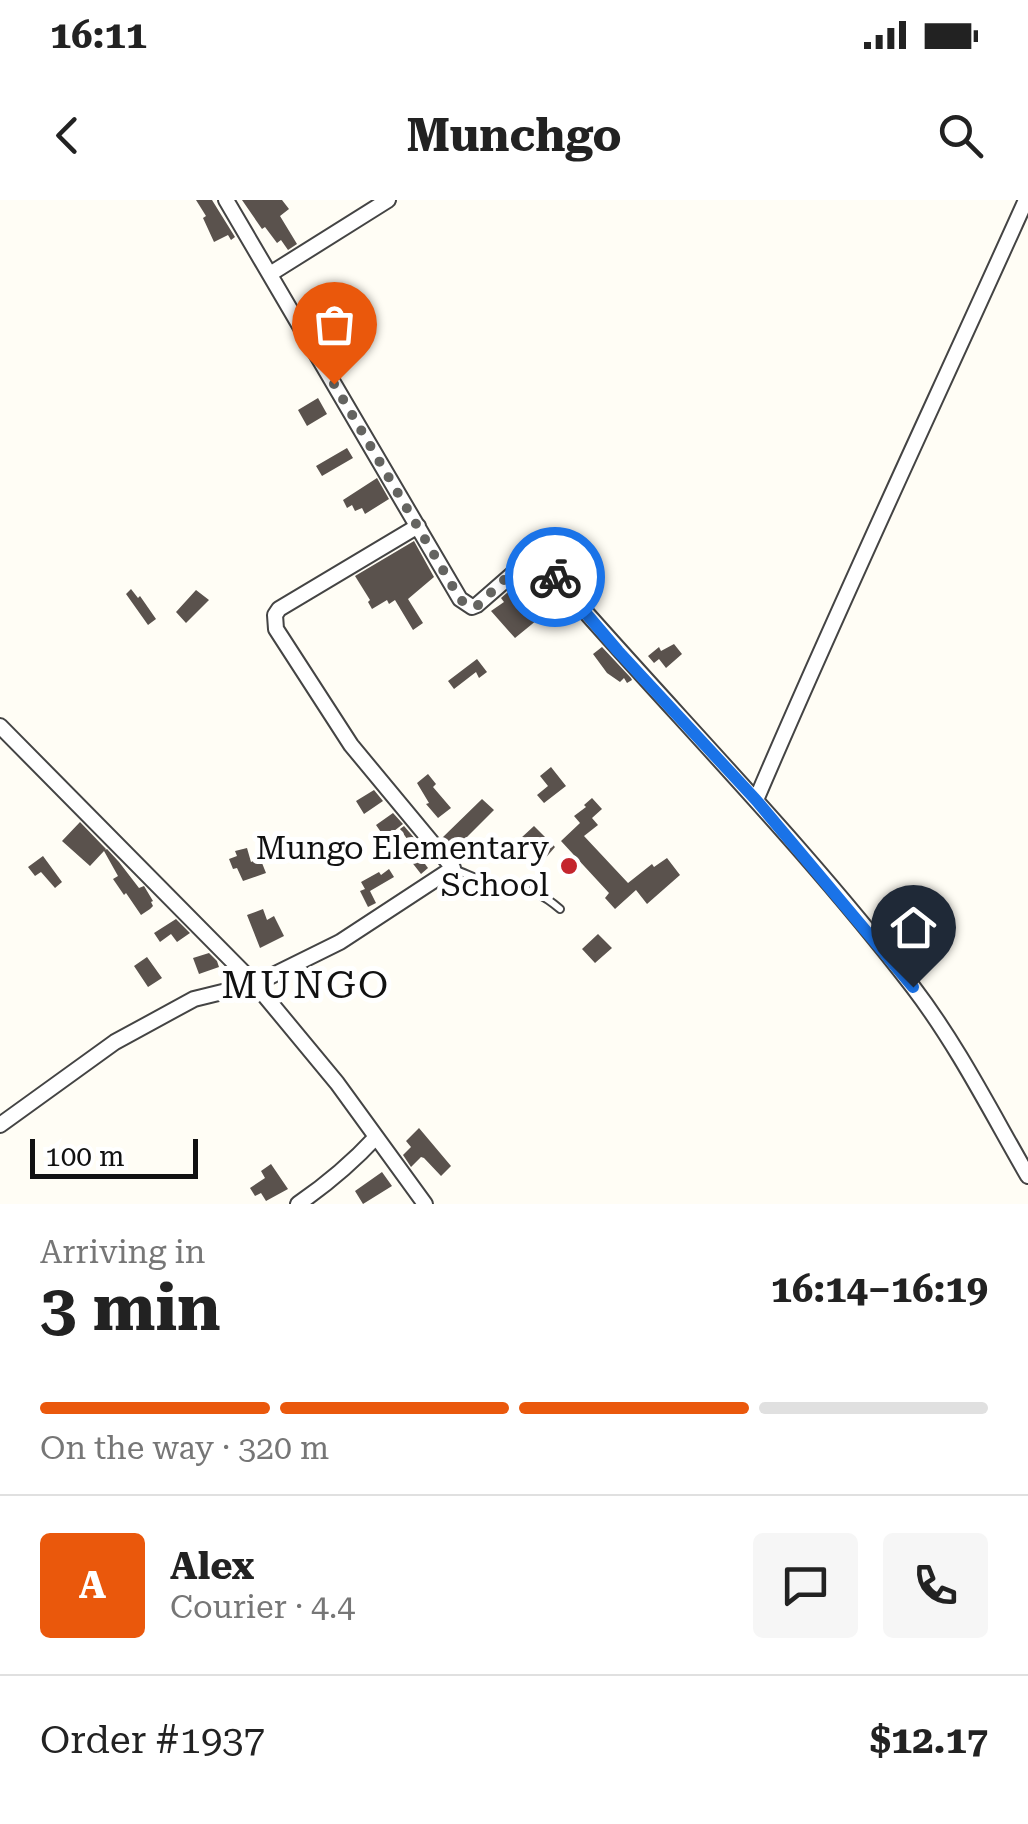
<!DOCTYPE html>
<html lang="en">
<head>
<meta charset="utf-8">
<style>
	body { margin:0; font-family:"Roboto Serif",serif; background:#f6f6f6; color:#222; height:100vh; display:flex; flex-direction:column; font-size:38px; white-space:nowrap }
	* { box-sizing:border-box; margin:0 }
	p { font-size:32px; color:#767676 }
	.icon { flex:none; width:55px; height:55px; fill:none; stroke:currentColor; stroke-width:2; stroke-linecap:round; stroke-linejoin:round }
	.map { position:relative; height:1004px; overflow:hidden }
	.panel { display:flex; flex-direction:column; background:#fff; flex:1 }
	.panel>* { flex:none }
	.scale { position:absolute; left:30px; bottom:25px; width:168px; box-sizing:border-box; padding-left:10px; border:5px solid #111; border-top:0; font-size:28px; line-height:35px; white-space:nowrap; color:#111; -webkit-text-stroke:8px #fff; paint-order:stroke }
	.pin { position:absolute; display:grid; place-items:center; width:85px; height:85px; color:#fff; margin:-102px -42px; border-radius:50% 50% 50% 0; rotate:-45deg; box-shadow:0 0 10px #0007 }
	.pin .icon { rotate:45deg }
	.courier { position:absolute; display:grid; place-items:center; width:100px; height:100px; margin:-50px; border:8px solid #1a73e8; border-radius:50%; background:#fff; color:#222; box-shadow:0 2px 12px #0007 }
	.summary em { font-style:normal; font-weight:700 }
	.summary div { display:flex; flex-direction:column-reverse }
	.summary { display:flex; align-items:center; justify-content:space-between; height:170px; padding:0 40px }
	h1 { font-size:65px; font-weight:700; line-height:75px }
	.bar { display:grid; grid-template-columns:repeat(4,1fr); gap:15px 10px; align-content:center; height:120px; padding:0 40px }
	.bar i { height:12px; border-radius:8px; background:#e0e0e0 }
	.bar .current { background:#ea580c }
	.bar p { grid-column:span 4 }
	.line { display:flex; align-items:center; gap:25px; padding:0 40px; border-top:2px solid #e0e0e0 }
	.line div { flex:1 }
	.round { display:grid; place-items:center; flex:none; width:105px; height:105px; border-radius:10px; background:#f6f6f6 }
	.status { display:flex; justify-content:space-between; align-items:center; height:70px; padding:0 50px; background:#fff; direction:ltr }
	.status svg { height:28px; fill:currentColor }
	header { display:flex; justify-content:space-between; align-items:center; height:130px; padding:0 40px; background:#fff; font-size:45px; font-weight:700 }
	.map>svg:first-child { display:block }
	.building { fill:#5a524d }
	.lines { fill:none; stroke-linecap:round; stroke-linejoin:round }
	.service-casing { stroke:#444; stroke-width:10 }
	.minor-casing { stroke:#444; stroke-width:18 }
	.service { stroke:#fff; stroke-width:6 }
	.minor { stroke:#fff; stroke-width:14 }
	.done { stroke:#646461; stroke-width:10; stroke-dasharray:0 18 }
	.route { stroke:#1a73e8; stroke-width:12 }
	.poi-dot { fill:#c4262e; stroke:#fff; stroke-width:4 }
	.labels { text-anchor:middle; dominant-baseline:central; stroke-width:10; stroke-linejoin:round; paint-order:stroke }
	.poi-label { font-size:32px; fill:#111; stroke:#fff; text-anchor:end }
	.quarter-label { font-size:38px; letter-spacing:2.5px; fill:#111; stroke:#fff }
</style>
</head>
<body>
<div class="status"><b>16:11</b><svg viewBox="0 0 49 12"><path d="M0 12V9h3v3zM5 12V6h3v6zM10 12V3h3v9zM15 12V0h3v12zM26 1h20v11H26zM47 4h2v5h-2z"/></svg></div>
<header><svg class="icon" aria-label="back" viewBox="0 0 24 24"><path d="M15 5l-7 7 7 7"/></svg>Munchgo<svg class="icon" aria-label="search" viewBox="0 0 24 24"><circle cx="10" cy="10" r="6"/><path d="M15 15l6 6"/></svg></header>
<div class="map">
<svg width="1028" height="1004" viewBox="0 0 1028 1004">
	<rect width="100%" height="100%" fill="#fffdf5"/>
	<!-- building -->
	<path class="building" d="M 196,0 L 212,0 L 235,37 L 231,40 L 228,35 L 214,42 L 203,18 L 206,16 Z
		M 242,0 L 282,0 L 289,9 L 280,16 L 297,44 L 288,50 L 281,40 L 277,43 L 265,27 L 262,29 Z
		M 357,100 L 366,117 L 344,129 L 342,126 L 327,134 L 324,129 L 321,132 L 315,122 Z
		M 318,198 L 327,214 L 307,226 L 298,210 Z
		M 347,248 L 353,258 L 322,276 L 316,266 Z
		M 377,278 L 389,299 L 365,314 L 362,308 L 355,311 L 352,305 L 347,308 L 343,300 Z
		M 414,341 L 434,377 L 408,399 L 423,423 L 413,430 L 395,400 L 389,404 L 387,400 L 372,409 L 368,402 L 370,400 L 355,376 Z
		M 528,375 L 544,398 L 526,411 L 537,420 L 515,438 L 491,411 L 504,402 L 501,398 Z
		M 131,389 L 138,398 L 140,396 L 156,419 L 148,425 L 126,394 Z
		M 196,390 L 209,400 L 186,423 L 176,412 Z
		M 674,444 L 682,454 L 666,468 L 659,459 L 654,463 L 648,456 L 659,447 L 661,451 Z
		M 602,447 L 631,478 L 632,480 L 627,483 L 624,478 L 620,482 L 607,473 L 593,454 Z
		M 477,459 L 487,472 L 479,478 L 476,472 L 454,489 L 448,481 Z
		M 551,567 L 566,586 L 544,603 L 537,595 L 548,586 L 540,576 Z
		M 428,574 L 436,584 L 433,587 L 451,608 L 438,618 L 426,604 L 429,603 L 417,583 Z
		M 374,590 L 383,601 L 364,614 L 356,601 Z
		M 592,598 L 602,609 L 592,618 L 598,625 L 584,636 L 628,683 L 652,664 L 654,667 L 667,658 L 680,675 L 647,704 L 636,690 L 615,709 L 605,698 L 609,693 L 561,641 L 580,623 L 574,616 L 586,607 L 584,605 Z
		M 482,599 L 494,610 L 453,651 L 442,638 Z
		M 393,613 L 403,624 L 385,638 L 376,625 Z
		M 80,622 L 106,649 L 105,650 L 107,649 L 119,662 L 139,688 L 144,686 L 153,701 L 151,702 L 153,706 L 150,709 L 141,715 L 126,693 L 124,695 L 113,679 L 118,676 L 104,651 L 90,666 L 62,641 Z
		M 404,626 L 429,655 L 422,660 L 428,668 L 421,674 L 407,656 L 415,650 L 400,629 Z
		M 534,626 L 555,647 L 543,661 L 521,638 Z
		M 247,648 L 251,662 L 260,658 L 266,673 L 243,681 L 237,668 L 233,669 L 229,659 L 237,656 L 235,651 Z
		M 43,656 L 62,682 L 55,688 L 41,672 L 35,676 L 28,667 Z
		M 389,669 L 394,677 L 370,691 L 376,703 L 368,707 L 360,691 L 365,689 L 361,682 L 379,672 L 381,675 Z
		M 263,709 L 267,720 L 274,716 L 284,736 L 260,748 L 247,715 Z
		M 176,719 L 190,733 L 177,742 L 171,734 L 160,742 L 154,733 Z
		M 598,734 L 612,748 L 595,763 L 582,749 Z
		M 209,753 L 217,761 L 219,767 L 199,774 L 193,758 Z
		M 147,757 L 162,778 L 148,787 L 134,766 Z
		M 419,928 L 451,966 L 441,976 L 424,958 L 421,957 L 411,967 L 403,955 L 411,947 L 406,941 Z
		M 271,964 L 288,989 L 266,1001 L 261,993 L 255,996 L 250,988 L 265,978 L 261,971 Z
		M 382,972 L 392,986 L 363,1004 L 355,991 Z"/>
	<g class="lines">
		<defs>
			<path id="service" d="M 454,669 C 467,674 479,680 492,684 C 524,692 532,685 560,709"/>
			<path id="minor" d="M 226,0 L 460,399 L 472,407 L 477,405 L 524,364 L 538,362 L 546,367 C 667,507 800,640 913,787 C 958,846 991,912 1028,976
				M 270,74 L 388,0
				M 0,526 L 255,784 L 337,883 L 425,1004
				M 756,600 C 842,398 936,200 1026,0
				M 0,925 L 115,842 L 194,799 L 255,784 L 340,742 L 453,668 L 351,545 L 276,429 L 275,415 L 279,409 L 418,326
				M 298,1004 C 327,984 352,963 376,937"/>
		</defs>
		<!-- service casing -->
		<use href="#service" class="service-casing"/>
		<!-- minor casing -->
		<use href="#minor" class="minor-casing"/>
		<!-- service -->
		<use href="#service" class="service"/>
		<!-- minor -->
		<use href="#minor" class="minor"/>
	</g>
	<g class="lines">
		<!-- done -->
		<path class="done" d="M 334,184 L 460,399 C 466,405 470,407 477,406 C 490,395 520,359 536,362 C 544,364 549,371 555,377"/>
		<!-- route -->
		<path class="route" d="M 555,377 L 618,451 L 756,600 L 913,787"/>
	</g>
	<!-- markers -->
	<circle class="poi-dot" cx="569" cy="666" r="10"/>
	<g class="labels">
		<!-- poi labels -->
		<g class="poi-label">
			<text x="549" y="648">Mungo Elementary<tspan x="549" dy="37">School</tspan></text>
		</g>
		<!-- quarter labels -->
		<g class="quarter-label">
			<text x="306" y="785">MUNGO</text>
		</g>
	</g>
</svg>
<div class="scale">100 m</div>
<div class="pin" style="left:334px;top:184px;background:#ea580c"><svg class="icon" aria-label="bag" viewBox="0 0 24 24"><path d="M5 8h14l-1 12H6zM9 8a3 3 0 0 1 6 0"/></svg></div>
<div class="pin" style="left:913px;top:787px;background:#1f2937"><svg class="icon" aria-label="home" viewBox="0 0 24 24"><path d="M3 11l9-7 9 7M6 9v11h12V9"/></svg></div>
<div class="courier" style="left:555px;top:377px"><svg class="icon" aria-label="bike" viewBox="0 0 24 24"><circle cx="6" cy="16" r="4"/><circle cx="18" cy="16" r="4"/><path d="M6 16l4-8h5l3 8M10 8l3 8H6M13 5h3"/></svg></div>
</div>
<section class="panel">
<div class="summary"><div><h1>3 min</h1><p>Arriving in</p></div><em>16:14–16:19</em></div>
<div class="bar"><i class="current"></i><i class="current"></i><i class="current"></i><i></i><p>On the way · 320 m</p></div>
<div class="line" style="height:180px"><b class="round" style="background:#ea580c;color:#fff">A</b><div><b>Alex</b><p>Courier · 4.4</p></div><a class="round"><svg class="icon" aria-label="chat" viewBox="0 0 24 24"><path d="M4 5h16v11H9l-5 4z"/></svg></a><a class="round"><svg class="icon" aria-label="phone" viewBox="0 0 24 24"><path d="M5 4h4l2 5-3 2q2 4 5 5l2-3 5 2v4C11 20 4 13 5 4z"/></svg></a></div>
<div class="line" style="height:130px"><div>Order #1937</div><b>$12.17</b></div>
</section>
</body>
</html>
